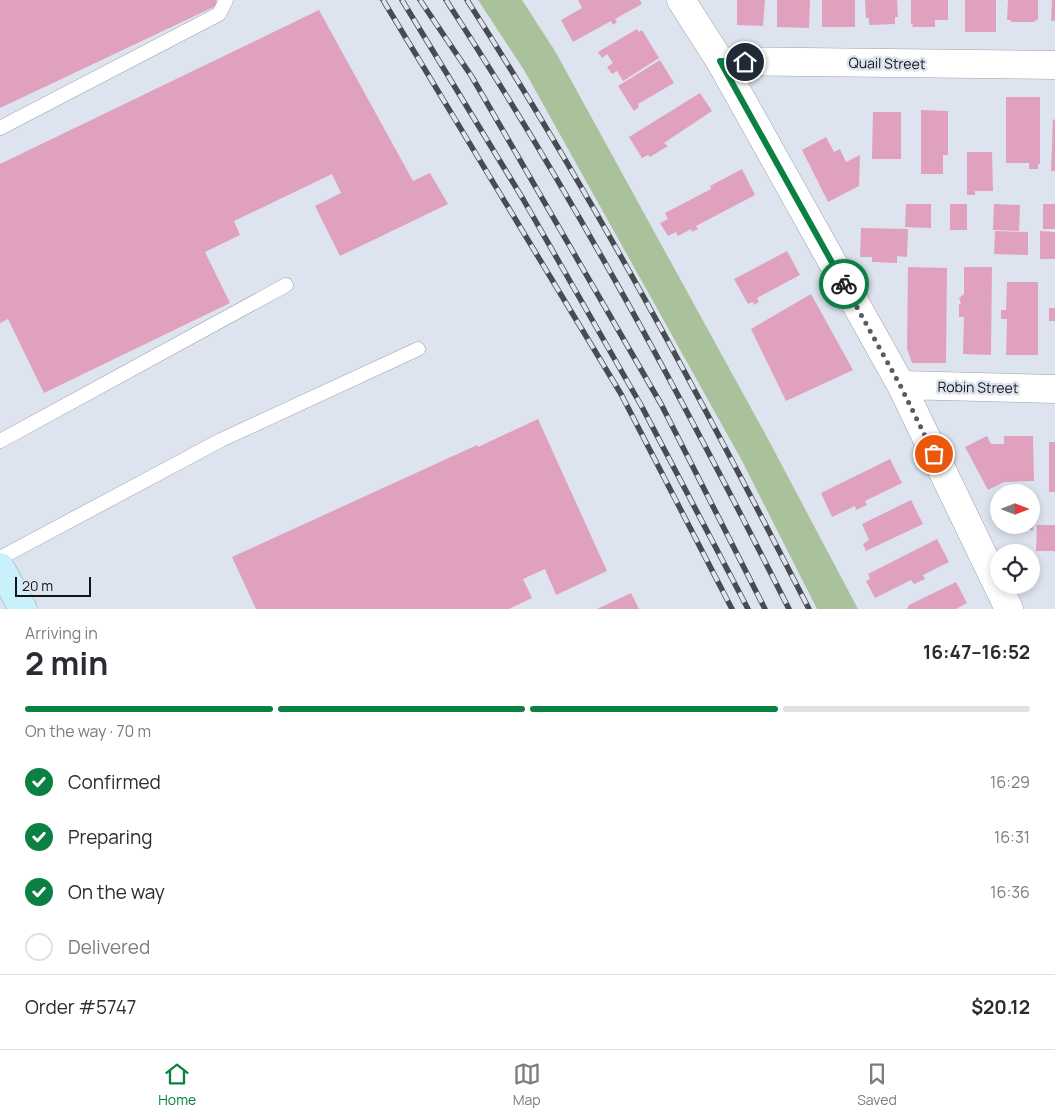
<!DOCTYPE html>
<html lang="en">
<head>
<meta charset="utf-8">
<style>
	body { margin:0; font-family:Manrope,sans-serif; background:#f7f7f7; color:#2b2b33; height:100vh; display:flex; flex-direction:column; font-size:19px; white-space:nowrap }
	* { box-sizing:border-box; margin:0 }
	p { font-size:16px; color:#7c7c81 }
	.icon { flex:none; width:28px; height:28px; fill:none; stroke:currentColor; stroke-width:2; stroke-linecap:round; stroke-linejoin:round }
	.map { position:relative; height:609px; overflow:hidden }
	.sheet { display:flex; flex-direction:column; background:#fff; flex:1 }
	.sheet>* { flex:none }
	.needle { width:32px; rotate:90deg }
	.fabs { position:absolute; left:990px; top:484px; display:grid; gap:10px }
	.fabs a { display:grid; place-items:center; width:50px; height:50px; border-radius:50%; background:#fff; box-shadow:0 2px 8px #0003; font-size:25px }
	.scale { position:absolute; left:15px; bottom:12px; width:76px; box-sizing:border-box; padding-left:5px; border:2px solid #121417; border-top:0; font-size:14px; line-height:18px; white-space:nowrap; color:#121417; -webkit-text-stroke:4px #dee4ef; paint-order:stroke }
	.pin { position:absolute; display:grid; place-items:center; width:42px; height:42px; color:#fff; margin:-21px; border:2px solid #fff; border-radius:50%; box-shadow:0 1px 5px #0007 }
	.courier { position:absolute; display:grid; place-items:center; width:50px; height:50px; margin:-25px; border:4px solid #0b8043; border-radius:50%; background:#fff; color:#222; box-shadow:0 1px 6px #0007 }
	.headline em { font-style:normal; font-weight:700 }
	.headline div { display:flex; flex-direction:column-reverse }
	.headline { display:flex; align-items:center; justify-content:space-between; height:85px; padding:0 25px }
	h1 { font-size:32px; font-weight:700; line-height:38px }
	.bar { display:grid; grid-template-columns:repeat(4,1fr); gap:8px 5px; align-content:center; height:60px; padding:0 25px }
	.bar i { height:6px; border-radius:4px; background:#e1e1e2 }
	.bar .on { background:#0b8043 }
	.bar p { grid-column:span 4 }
	.line { display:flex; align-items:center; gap:12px; padding:0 25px; border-top:1px solid #e1e1e2 }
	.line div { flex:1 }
	ol { padding:0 25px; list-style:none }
	li { display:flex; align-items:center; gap:15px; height:55px }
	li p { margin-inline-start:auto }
	li .icon { padding:5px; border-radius:50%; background:#0b8043; color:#fff; stroke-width:4 }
	li:last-child { color:#7c7c81 }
	li i { width:28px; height:28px; border:2px solid #e1e1e2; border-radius:50% }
	.tabs { display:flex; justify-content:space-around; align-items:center; height:70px; border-top:1px solid #e1e1e2; background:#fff; font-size:14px; color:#7c7c81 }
	.tabs a { display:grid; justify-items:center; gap:2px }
	.tabs .on { color:#0b8043 }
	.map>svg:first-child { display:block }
	.green { fill:#aac29c }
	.building { fill:#e0a1bf }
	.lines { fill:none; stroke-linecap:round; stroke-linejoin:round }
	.lane-casing { stroke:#9ba1ab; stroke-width:15 }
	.street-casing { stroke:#9ba1ab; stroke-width:29 }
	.secondary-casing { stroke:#9ba1ab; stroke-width:29 }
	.lane { stroke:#fff; stroke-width:14 }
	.street { stroke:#fff; stroke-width:28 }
	.secondary { stroke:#c8f1fb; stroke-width:28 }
	.rail-casing { stroke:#484b50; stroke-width:5.5 }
	.rail { stroke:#dee4ef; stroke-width:4; stroke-dasharray:11; stroke-linecap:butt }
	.done { stroke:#595d63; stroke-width:5; stroke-dasharray:0 9 }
	.route { stroke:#0b8043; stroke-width:6 }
	.labels { text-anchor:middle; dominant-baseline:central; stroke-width:5; stroke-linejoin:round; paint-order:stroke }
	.street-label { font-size:14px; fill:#121417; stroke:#dee4ef }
</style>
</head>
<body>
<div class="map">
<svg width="1055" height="609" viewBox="0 0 1055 609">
	<rect width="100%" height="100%" fill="#dee4ef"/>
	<!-- green -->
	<path class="green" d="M 478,0 L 522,0 L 555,51 L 768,439 L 858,609 L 817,609 L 741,459 L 524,70 Z"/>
	<!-- building -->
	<path class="building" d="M 0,0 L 216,0 L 218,5 L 0,108 Z
		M 578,0 L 640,0 L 642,4 L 615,19 L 617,22 L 613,25 L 611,21 L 573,42 L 561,20 L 582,8 Z
		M 737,0 L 765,0 L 763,26 L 737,25 Z
		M 777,0 L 810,0 L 809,28 L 777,27 Z
		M 822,0 L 855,0 L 855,27 L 822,27 Z
		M 865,0 L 897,0 L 898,17 L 895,17 L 895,24 L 869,25 L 869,18 L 866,18 Z
		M 911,0 L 948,0 L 948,20 L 935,20 L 935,27 L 912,27 L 913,24 L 911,24 Z
		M 965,0 L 996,0 L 996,32 L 965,32 Z
		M 1008,0 L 1038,0 L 1038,20 L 1035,20 L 1035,22 L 1011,22 L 1011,20 L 1007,20 Z
		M 1052,0 L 1055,0 L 1055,21 L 1051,21 Z
		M 319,10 L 413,181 L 430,173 L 448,204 L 340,256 L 315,206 L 341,193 L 332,174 L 234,221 L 240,235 L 205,252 L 230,303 L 44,393 L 8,319 L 0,323 L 0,164 Z
		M 637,29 L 639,32 L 642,30 L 659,58 L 623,81 L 617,71 L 612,74 L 607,67 L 613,63 L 607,54 L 602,58 L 598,52 Z
		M 660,60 L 674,83 L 638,104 L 639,107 L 634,111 L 618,86 Z
		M 700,93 L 712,111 L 664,143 L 668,146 L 650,157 L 648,155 L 642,158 L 629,137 Z
		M 1006,97 L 1040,97 L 1040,164 L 1038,164 L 1038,169 L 1029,169 L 1029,163 L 1006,163 Z
		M 921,110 L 948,111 L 948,155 L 943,155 L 943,174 L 921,174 Z
		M 873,112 L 901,112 L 901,159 L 872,159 Z
		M 1053,119 L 1055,120 L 1055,171 L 1051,171 Z
		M 826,137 L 834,152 L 840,149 L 846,162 L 860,155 L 859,186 L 828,202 L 802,150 Z
		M 967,152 L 992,152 L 993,191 L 975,191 L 975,195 L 967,195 Z
		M 742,169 L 755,195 L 696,226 L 698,229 L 692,232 L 691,229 L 678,236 L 676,232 L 668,236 L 660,223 L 668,219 L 665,213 L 711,189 L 710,186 Z
		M 906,204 L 931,204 L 931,228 L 905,227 Z
		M 950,204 L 967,204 L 967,230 L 950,230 Z
		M 994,204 L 1020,205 L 1019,231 L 993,230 Z
		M 1043,204 L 1055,204 L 1055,229 L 1043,229 Z
		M 861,228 L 908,229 L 907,257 L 897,256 L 897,263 L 872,262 L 872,257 L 860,257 Z
		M 995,231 L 1028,232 L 1028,255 L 994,254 Z
		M 1040,231 L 1055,232 L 1055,259 L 1040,259 Z
		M 787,251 L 800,275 L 757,298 L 759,302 L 754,305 L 753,302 L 748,304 L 734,279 Z
		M 908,267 L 947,268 L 946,363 L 912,363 L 907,349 Z
		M 964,267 L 992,267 L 991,355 L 963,354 L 964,317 L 959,317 L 959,304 L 961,304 L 959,298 L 964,294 Z
		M 1007,282 L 1038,282 L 1038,355 L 1006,355 L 1007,319 L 1001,319 L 1001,310 L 1006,310 Z
		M 811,294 L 853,370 L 786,401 L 751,329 Z
		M 1049,308 L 1055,308 L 1055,321 L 1049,321 Z
		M 538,419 L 607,571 L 556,595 L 545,569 L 523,579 L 532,598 L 509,609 L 256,609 L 232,557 L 477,445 L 478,447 Z
		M 987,436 L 991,444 L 1004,444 L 1004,436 L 1033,436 L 1034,481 L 1004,482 L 988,490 L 965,447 Z
		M 1049,442 L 1055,442 L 1055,492 L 1049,492 Z
		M 890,459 L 902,483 L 865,501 L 867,505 L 856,510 L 855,506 L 832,517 L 821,493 Z
		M 911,500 L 923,524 L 866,551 L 863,544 L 869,540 L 862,524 Z
		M 1006,525 L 1033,525 L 1033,530 L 1006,530 Z
		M 1037,525 L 1055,525 L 1055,551 L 1036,551 Z
		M 937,539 L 949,562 L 923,575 L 925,579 L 914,584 L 911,580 L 875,598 L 866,581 L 870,579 L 868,574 Z
		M 956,582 L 967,603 L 956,609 L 907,609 L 909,605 Z
		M 631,593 L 639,609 L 597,609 Z"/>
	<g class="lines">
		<defs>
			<path id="lane" d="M 0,128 L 219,14 L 226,0
				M 0,441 L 286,285
				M 0,558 L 221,440 L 418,349"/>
			<path id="street" d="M 681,0 L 720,61 L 901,385 L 1009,609
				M 720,61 L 1055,65
				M 901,385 L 1055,389"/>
			<path id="secondary" d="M 0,567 L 23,609"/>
		</defs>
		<!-- lane casing -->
		<use href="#lane" class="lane-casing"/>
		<!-- street casing -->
		<use href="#street" class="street-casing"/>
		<!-- secondary casing -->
		<use href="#secondary" class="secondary-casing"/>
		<!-- lane -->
		<use href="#lane" class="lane"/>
		<!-- street -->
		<use href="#street" class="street"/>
		<!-- secondary -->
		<use href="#secondary" class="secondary"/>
		<defs>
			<path id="rail" d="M 383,0 L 621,394 L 732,609
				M 402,0 L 523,199 L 642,407 L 748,609
				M 420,0 L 472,77 L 661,404 L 765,609
				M 446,0 C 573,195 684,401 789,609
				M 467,0 C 593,196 703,402 809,609"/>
		</defs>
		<!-- rail casing -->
		<use href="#rail" class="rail-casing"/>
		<!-- rail -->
		<use href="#rail" class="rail"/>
	</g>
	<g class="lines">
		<!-- done -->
		<path class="done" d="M 844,284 L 900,385 L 934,454"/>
		<!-- route -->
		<path class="route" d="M 745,62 L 720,61 L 844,284"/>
	</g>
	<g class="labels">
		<!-- street labels -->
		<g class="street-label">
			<text transform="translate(887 63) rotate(1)">Quail Street</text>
			<text transform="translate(978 387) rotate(1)">Robin Street</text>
		</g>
	</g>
</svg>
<div class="fabs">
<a><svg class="needle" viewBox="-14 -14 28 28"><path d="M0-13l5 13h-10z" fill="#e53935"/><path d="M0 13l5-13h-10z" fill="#7c7c81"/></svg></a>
<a><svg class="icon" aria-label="locate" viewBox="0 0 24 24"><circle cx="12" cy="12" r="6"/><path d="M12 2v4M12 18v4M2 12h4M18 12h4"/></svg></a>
</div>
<div class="scale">20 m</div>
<div class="pin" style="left:934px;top:454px;background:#ea580c"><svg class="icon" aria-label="bag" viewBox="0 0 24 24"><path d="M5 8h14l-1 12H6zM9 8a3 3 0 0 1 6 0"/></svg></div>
<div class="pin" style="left:745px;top:62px;background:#1f2937"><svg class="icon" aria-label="home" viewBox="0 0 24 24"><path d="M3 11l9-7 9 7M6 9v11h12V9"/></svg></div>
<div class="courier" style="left:844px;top:284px"><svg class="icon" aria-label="bike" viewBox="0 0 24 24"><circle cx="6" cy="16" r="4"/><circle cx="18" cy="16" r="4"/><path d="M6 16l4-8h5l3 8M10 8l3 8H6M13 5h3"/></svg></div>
</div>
<section class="sheet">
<div class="headline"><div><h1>2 min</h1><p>Arriving in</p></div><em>16:47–16:52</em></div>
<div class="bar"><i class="on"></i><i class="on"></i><i class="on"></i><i></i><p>On the way · 70 m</p></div>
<ol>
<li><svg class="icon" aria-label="check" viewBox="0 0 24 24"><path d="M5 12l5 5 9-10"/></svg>Confirmed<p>16:29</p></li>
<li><svg class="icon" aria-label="check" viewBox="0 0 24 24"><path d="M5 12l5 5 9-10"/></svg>Preparing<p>16:31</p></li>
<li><svg class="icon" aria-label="check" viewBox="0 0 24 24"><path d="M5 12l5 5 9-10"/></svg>On the way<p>16:36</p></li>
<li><i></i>Delivered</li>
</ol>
<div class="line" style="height:65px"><div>Order #5747</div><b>$20.12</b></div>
</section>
<nav class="tabs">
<a class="on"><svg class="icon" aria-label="home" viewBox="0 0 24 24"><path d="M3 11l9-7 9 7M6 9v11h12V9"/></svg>Home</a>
<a><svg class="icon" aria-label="map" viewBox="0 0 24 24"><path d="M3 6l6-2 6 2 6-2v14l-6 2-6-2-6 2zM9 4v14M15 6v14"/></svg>Map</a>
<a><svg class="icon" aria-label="saved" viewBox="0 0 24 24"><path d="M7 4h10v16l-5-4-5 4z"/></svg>Saved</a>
</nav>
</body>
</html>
